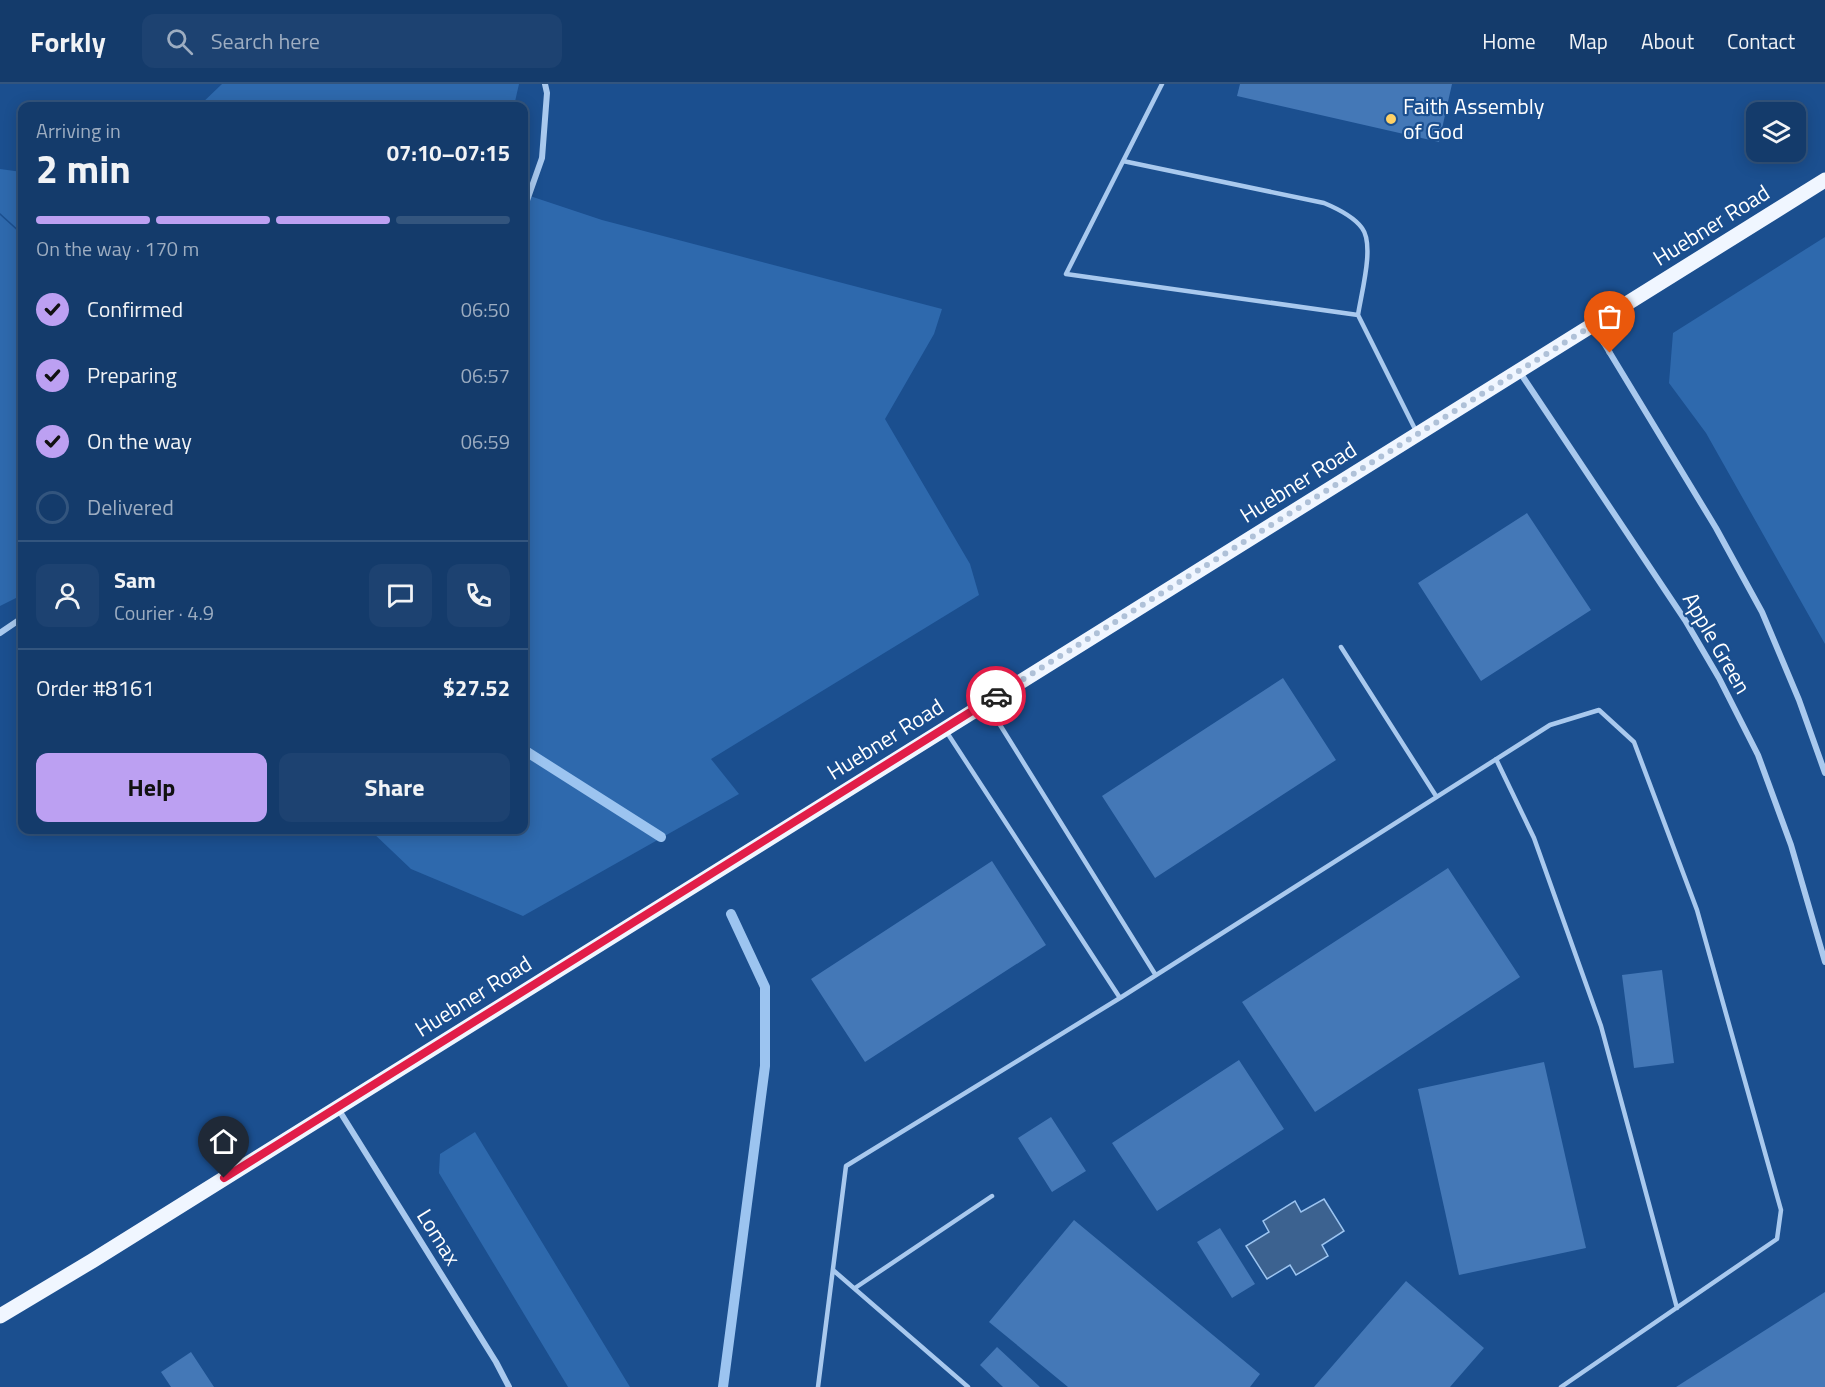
<!DOCTYPE html>
<html lang="en">
<head>
<meta charset="utf-8">
<style>
	body { margin:0; font-family:"Titillium Web",sans-serif; background:#1d4271; color:#f1f3f6; height:100vh; display:flex; flex-direction:column; font-size:22px; white-space:nowrap }
	* { box-sizing:border-box; margin:0 }
	p { font-size:20px; color:#9dadc1 }
	.icon { flex:none; width:33px; height:33px; fill:none; stroke:currentColor; stroke-width:2; stroke-linecap:round; stroke-linejoin:round }
	.map { position:relative; flex:1; overflow:hidden }
	.side { position:absolute; left:18px; top:18px; width:510px; height:732px; display:flex; flex-direction:column; background:#143b6b; border-radius:12px; box-shadow:0 3px 15px #0003,0 0 0 2px #33557e }
	.side>* { flex:none }
	.fabs { position:absolute; left:1746px; top:18px; display:grid; gap:12px }
	.fabs a { display:grid; place-items:center; width:60px; height:60px; border-radius:12px; background:#143b6b; box-shadow:0 3px 15px #0003,0 0 0 2px #33557e; font-size:30px }
	.pin { position:absolute; display:grid; place-items:center; width:51px; height:51px; color:#fff; margin:-62px -26px; border-radius:50% 50% 50% 0; rotate:-45deg; box-shadow:0 0 6px #0007 }
	.pin .icon { rotate:45deg }
	.courier { position:absolute; display:grid; place-items:center; width:60px; height:60px; margin:-30px; border:4px solid #e11d48; border-radius:50%; background:#fff; color:#222; box-shadow:0 2px 8px #0007 }
	.headline em { font-style:normal; font-weight:700 }
	.headline div { display:flex; flex-direction:column-reverse }
	.headline { display:flex; align-items:center; justify-content:space-between; height:102px; padding:0 18px }
	h1 { font-size:39px; font-weight:700; line-height:45px }
	.bar { display:grid; grid-template-columns:repeat(4,1fr); gap:9px 6px; align-content:center; height:72px; padding:0 18px }
	.bar i { height:8px; border-radius:4px; background:#33557e }
	.bar .active { background:#bca0f2 }
	.bar p { grid-column:span 4 }
	.line { display:flex; align-items:center; gap:15px; padding:0 18px; border-top:2px solid #33557e }
	.line div { flex:1 }
	.round { display:grid; place-items:center; flex:none; width:63px; height:63px; border-radius:12px; background:#1d4271 }
	ol { padding:0 18px; list-style:none }
	li { display:flex; align-items:center; gap:18px; height:66px }
	li p { margin-inline-start:auto }
	li .icon { padding:6px; border-radius:50%; background:#bca0f2; color:#111; stroke-width:4 }
	li:last-child { color:#9dadc1 }
	li i { width:33px; height:33px; border:3px solid #33557e; border-radius:50% }
	.action { display:flex; gap:12px; margin-top:auto; padding:12px 18px }
	.action a { flex:1; height:69px; border-radius:12px; background:#bca0f2; color:#111; font-size:24px; font-weight:700; line-height:69px; text-align:center }
	.action a+a { background:#1d4271; color:#f1f3f6 }
	header { display:flex; align-items:center; gap:36px; box-sizing:border-box; height:84px; padding:0 30px; background:#143b6b; border-bottom:2px solid #33557e }
	header strong { font-size:28px }
	nav { display:flex; gap:33px; margin-inline-start:auto; font-size:21px }
	.search { width:420px; height:54px; background:#1d4271; display:flex; align-items:center; gap:15px; box-sizing:border-box; padding:0 21px; border-radius:12px; color:#9dadc1; font-size:22px }
	.map>svg:first-child { display:block }
	.green { fill:#2e69ad }
	.water { fill:#3c6290; stroke:#9cc4f0; stroke-width:1.5 }
	.lines { fill:none; stroke-linecap:round; stroke-linejoin:round }
	.stream { stroke:#9cc4f0; stroke-width:10 }
	.building { fill:#4478b7 }
	.service { stroke:#a9c9ee; stroke-width:4.5 }
	.minor { stroke:#a9c9ee; stroke-width:6 }
	.primary { stroke:#f0f6ff; stroke-width:15 }
	.done { stroke:#afc1d8; stroke-width:6; stroke-dasharray:0 10.8 }
	.route { stroke:#e11d48; stroke-width:8 }
	.poi-dot { fill:#ffd166; stroke:#1b4f8f; stroke-width:2 }
	.labels { text-anchor:middle; dominant-baseline:central; stroke-width:4.5; stroke-linejoin:round; paint-order:stroke }
	.poi-label { font-size:22px; fill:#fff; stroke:#1b4f8f; text-anchor:start }
	.street-label { font-size:22px; fill:#fff; stroke:#1b4f8f }
</style>
</head>
<body>
<header>
<strong>Forkly</strong>
<div class="search"><svg class="icon" aria-label="search" viewBox="0 0 24 24"><circle cx="10" cy="10" r="6"/><path d="M15 15l6 6"/></svg>Search here</div>
<nav><a>Home</a><a>Map</a><a>About</a><a>Contact</a></nav>
</header>
<div class="map">
<svg width="1825" height="1303" viewBox="0 0 1825 1303">
	<rect width="100%" height="100%" fill="#1b4f8f"/>
	<!-- green -->
	<path class="green" d="M 222,0 L 519,0 L 514,22 L 199,22 Z
		M 0,85 L 22,88 L 22,149 L 0,129 Z
		M 524,110 L 602,136 L 942,225 L 934,250 L 885,335 L 970,480 L 979,511 L 711,675 L 739,710 L 523,832 L 411,785 L 370,746 L 524,746 Z
		M 0,131 L 22,151 L 22,511 L 0,522 Z
		M 1825,153 L 1825,560 L 1706,349 L 1669,299 L 1673,249 Z
		M 475,1048 L 630,1303 L 568,1303 L 439,1089 L 440,1070 Z"/>
	<!-- water -->
	<path class="water" d="M 1324,1115 L 1344,1147 L 1322,1161 L 1328,1172 L 1296,1191 L 1290,1181 L 1267,1195 L 1246,1162 L 1269,1148 L 1263,1137 L 1295,1117 L 1301,1128 Z"/>
	<g class="lines">
		<!-- stream -->
		<path class="stream" d="M 524,666 L 661,753
			M 723,1303 L 765,982 L 765,903 L 731,830"/>
	</g>
	<!-- building -->
	<path class="building" d="M 1240,0 L 1452,0 L 1439,58 L 1237,12 Z
		M 1527,429 L 1591,526 L 1481,597 L 1418,499 Z
		M 1283,594 L 1336,676 L 1155,794 L 1102,712 Z
		M 992,777 L 1046,861 L 865,978 L 811,895 Z
		M 1448,784 L 1520,893 L 1315,1028 L 1242,918 Z
		M 1662,886 L 1674,979 L 1634,984 L 1622,891 Z
		M 1239,976 L 1284,1045 L 1157,1127 L 1112,1059 Z
		M 1544,978 L 1586,1164 L 1459,1191 L 1418,1005 Z
		M 1051,1033 L 1086,1087 L 1052,1108 L 1018,1054 Z
		M 1074,1136 L 1260,1290 L 1250,1303 L 1068,1303 L 989,1238 Z
		M 1220,1144 L 1255,1200 L 1232,1214 L 1197,1158 Z
		M 1406,1197 L 1484,1264 L 1450,1303 L 1314,1303 Z
		M 1825,1208 L 1825,1303 L 1676,1303 Z
		M 997,1263 L 1040,1303 L 1003,1303 L 980,1281 Z
		M 191,1268 L 214,1303 L 171,1303 L 161,1288 Z"/>
	<g class="lines">
		<!-- service -->
		<path class="service" d="M 1162,0 L 1066,190 L 1358,231 L 1416,347
			M 1123,77 L 1324,119 C 1336,124 1354,133 1362,144 C 1375,161 1361,210 1358,231
			M 1341,563 L 1436,712
			M 987,620 L 1155,890
			M 946,647 L 1120,914
			M 1496,675 L 1534,754 L 1601,942 L 1677,1224
			M 833,1186 L 968,1303
			M 855,1204 L 992,1112
			M 818,1303 L 846,1082 L 1120,914 L 1550,641 L 1599,626 L 1634,658 L 1697,826 L 1781,1126 L 1777,1155 L 1561,1303"/>
		<!-- minor -->
		<path class="minor" d="M 524,125 L 542,74 L 547,9 L 545,0
			M 1593,241 L 1716,444 L 1762,528 L 1799,616 L 1825,689
			M 1519,287 L 1685,536 L 1719,594 L 1758,671 L 1791,761 L 1825,878
			M 0,549 L 22,534
			M 337,1023 L 496,1278 L 509,1303"/>
		<!-- primary -->
		<path class="primary" d="M 0,1232 L 92,1177 L 1825,96"/>
	</g>
	<g class="lines">
		<!-- done -->
		<path class="done" d="M 996,612 L 1593,241 L 1610,269"/>
		<!-- route -->
		<path class="route" d="M 224,1094 L 996,612"/>
	</g>
	<!-- markers -->
	<circle class="poi-dot" cx="1391" cy="35" r="6"/>
	<g class="labels">
		<!-- poi labels -->
		<g class="poi-label">
			<text x="1403" y="22">Faith Assembly<tspan x="1403" dy="25">of God</tspan></text>
		</g>
		<!-- street labels -->
		<g class="street-label">
			<text transform="translate(1711 141) rotate(-32)">Huebner Road</text>
			<text transform="translate(1298 398) rotate(-32)">Huebner Road</text>
			<text transform="translate(1717 559) rotate(60)">Apple Green</text>
			<text transform="translate(885 655) rotate(-32)">Huebner Road</text>
			<text transform="translate(473 912) rotate(-32)">Huebner Road</text>
			<text transform="translate(439 1153) rotate(58)">Lomax</text>
		</g>
	</g>
</svg>
<div class="fabs">
<a><svg class="icon" aria-label="layers" viewBox="0 0 24 24"><path d="M12 4l9 5-9 5-9-5zM3 14l9 5 9-5"/></svg></a>
</div>
<div class="pin" style="left:1610px;top:269px;background:#ea580c"><svg class="icon" aria-label="bag" viewBox="0 0 24 24"><path d="M5 8h14l-1 12H6zM9 8a3 3 0 0 1 6 0"/></svg></div>
<div class="pin" style="left:224px;top:1094px;background:#1f2937"><svg class="icon" aria-label="home" viewBox="0 0 24 24"><path d="M3 11l9-7 9 7M6 9v11h12V9"/></svg></div>
<div class="courier" style="left:996px;top:612px"><svg class="icon" aria-label="car" viewBox="0 0 24 24"><path d="M5 17H2v-5l4-1 3-4h7l3 4 3 1v5h-3M9 17h6M6 11h13"/><circle cx="7" cy="17" r="2"/><circle cx="17" cy="17" r="2"/></svg></div>
<section class="side">
<div class="headline"><div><h1>2 min</h1><p>Arriving in</p></div><em>07:10–07:15</em></div>
<div class="bar"><i class="active"></i><i class="active"></i><i class="active"></i><i></i><p>On the way · 170 m</p></div>
<ol>
<li><svg class="icon" aria-label="check" viewBox="0 0 24 24"><path d="M5 12l5 5 9-10"/></svg>Confirmed<p>06:50</p></li>
<li><svg class="icon" aria-label="check" viewBox="0 0 24 24"><path d="M5 12l5 5 9-10"/></svg>Preparing<p>06:57</p></li>
<li><svg class="icon" aria-label="check" viewBox="0 0 24 24"><path d="M5 12l5 5 9-10"/></svg>On the way<p>06:59</p></li>
<li><i></i>Delivered</li>
</ol>
<div class="line" style="height:108px"><a class="round"><svg class="icon" aria-label="person" viewBox="0 0 24 24"><circle cx="12" cy="8" r="4"/><path d="M4 21q1-7 8-7t8 7"/></svg></a><div><b>Sam</b><p>Courier · 4.9</p></div><a class="round"><svg class="icon" aria-label="chat" viewBox="0 0 24 24"><path d="M4 5h16v11H9l-5 4z"/></svg></a><a class="round"><svg class="icon" aria-label="phone" viewBox="0 0 24 24"><path d="M5 4h4l2 5-3 2q2 4 5 5l2-3 5 2v4C11 20 4 13 5 4z"/></svg></a></div>
<div class="line" style="height:78px"><div>Order #8161</div><b>$27.52</b></div>
<div class="action"><a>Help</a><a>Share</a></div>
</section>
</div>
</body>
</html>
